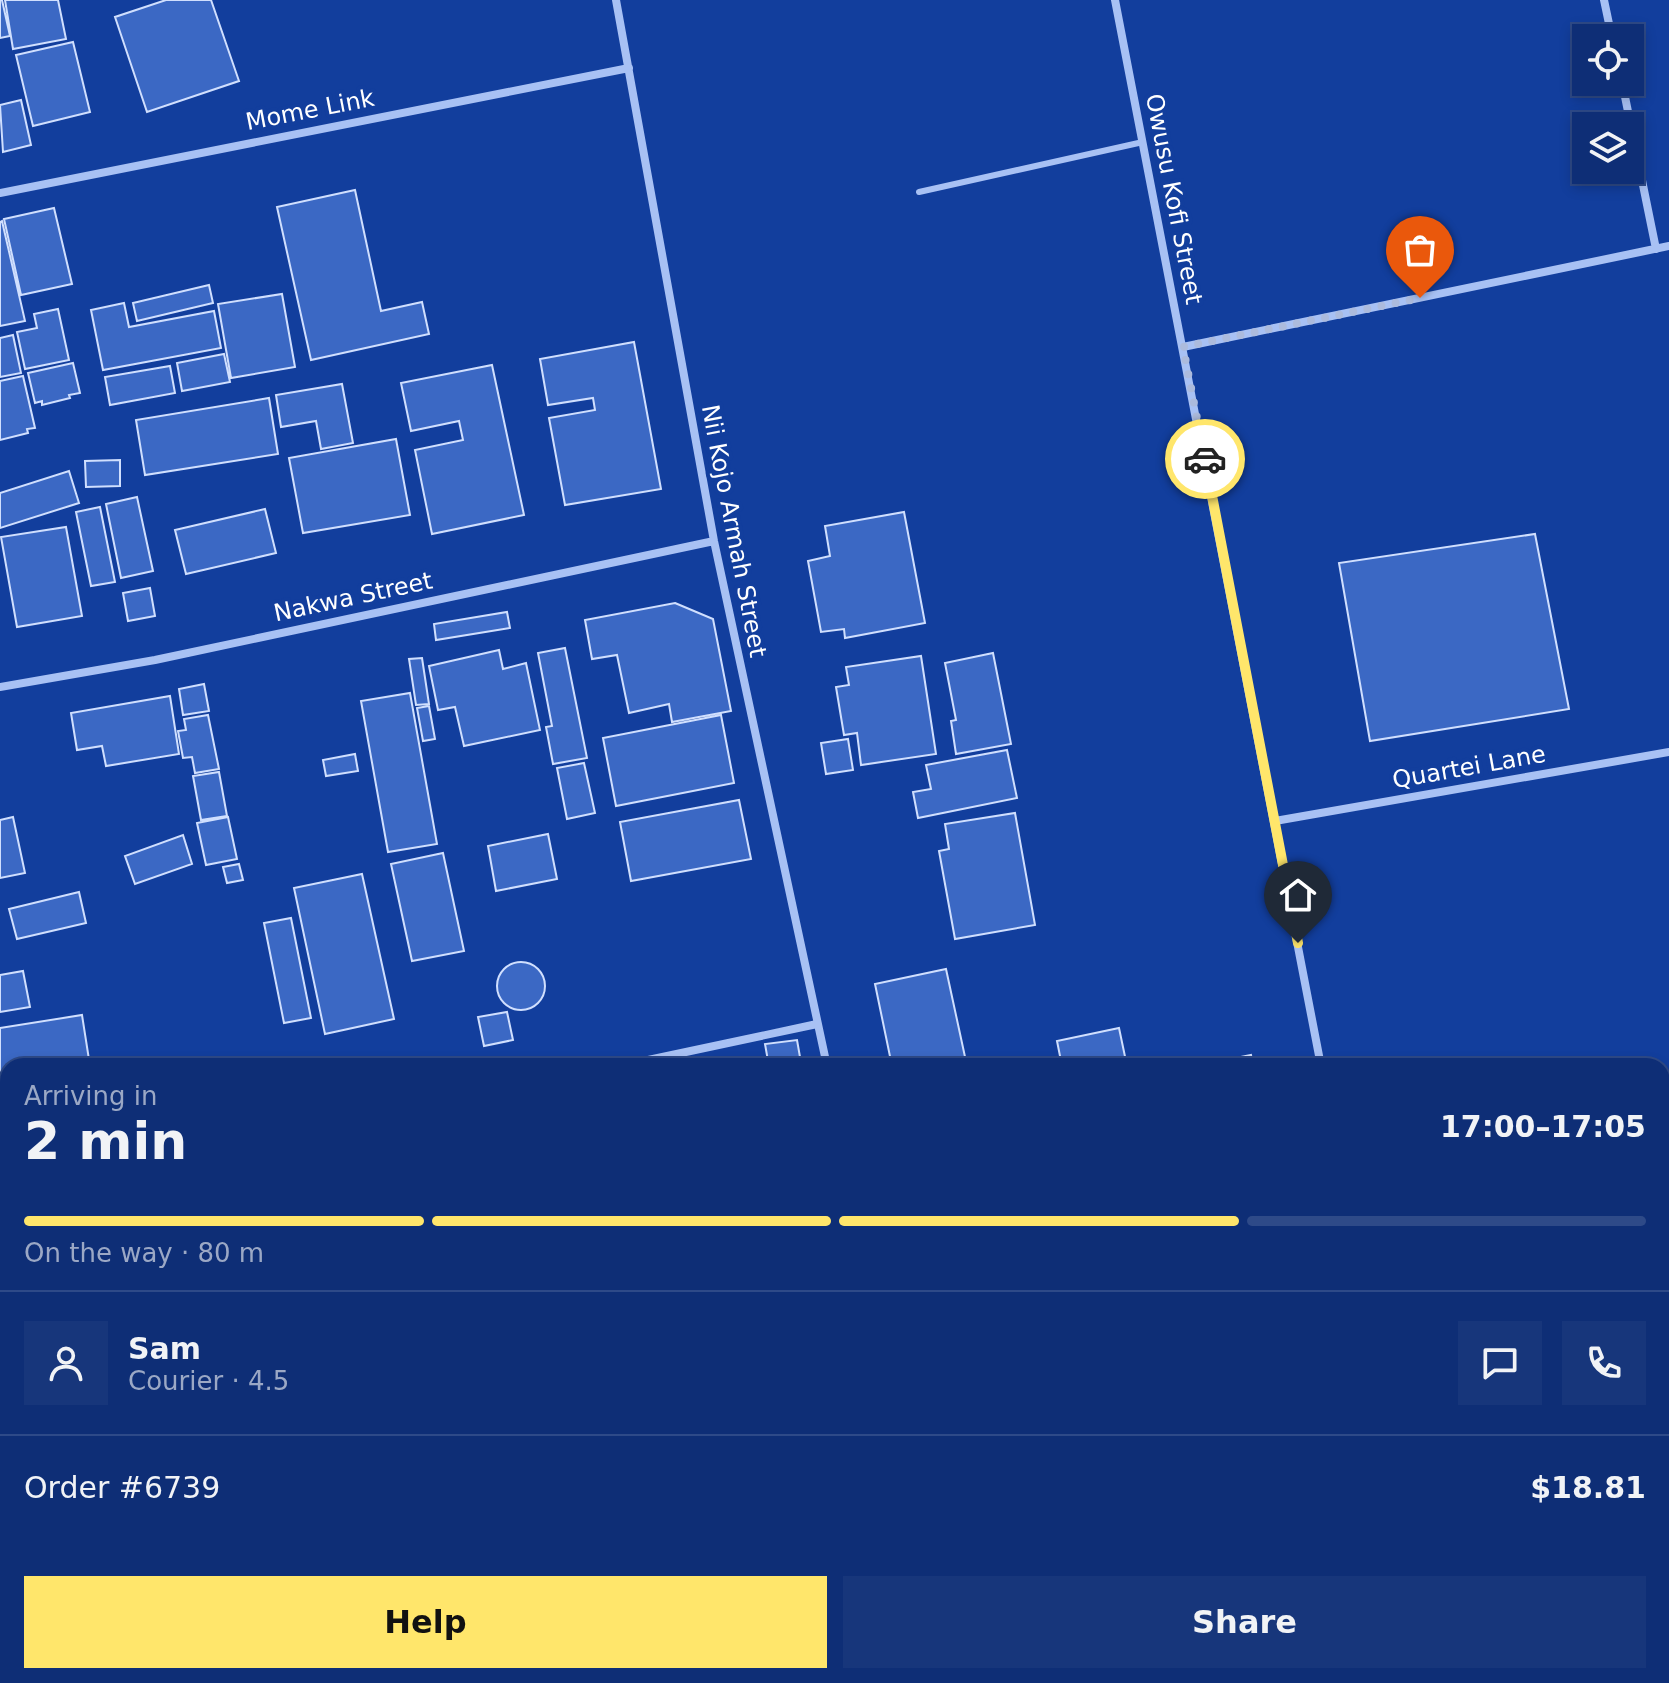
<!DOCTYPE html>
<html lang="en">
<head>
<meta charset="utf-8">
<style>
	body { margin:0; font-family:"DejaVu Sans",sans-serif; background:#17367b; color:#f1f3f6; height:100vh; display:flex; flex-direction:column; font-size:30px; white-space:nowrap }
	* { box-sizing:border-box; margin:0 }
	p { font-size:26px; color:#9ba8c5 }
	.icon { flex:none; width:44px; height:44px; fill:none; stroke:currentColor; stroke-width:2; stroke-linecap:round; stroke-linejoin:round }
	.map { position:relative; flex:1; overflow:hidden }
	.side { position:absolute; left:0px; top:1058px; width:1670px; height:626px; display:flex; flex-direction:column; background:#0e2e76; border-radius:24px 24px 0 0; box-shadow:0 4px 12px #0003,0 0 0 2px #2e4a88 }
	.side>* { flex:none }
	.buttons { position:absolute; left:1572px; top:24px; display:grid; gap:16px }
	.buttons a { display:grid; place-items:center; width:72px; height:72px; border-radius:0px; background:#0e2e76; box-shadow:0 4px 12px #0003,0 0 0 2px #2e4a88; font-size:40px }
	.pin { position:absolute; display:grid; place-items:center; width:68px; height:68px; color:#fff; margin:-82px -34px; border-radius:50% 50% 50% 0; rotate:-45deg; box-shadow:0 0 8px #0007 }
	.pin .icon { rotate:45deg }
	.courier { position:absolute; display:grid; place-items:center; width:80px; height:80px; margin:-40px; border:6px solid #ffe66b; border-radius:50%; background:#fff; color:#222; box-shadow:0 2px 10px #0007 }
	.overview em { font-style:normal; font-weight:700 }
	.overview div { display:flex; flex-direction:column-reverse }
	.overview { display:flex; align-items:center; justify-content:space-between; height:136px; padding:0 24px }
	h1 { font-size:52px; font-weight:700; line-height:60px }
	.bar { display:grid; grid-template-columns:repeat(4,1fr); gap:12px 8px; align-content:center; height:96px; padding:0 24px }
	.bar i { height:10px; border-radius:6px; background:#2e4a88 }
	.bar .active { background:#ffe66b }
	.bar p { grid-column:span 4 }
	.line { display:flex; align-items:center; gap:20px; padding:0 24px; border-top:2px solid #2e4a88 }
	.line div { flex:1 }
	.round { display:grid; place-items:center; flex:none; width:84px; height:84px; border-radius:0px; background:#17367b }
	.button { display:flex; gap:16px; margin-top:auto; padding:16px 24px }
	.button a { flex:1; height:92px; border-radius:0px; background:#ffe66b; color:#111; font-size:32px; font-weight:700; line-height:92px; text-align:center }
	.button a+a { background:#17367b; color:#f1f3f6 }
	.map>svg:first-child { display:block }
	.building { fill:#3b68c4; stroke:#d0dffe; stroke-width:2 }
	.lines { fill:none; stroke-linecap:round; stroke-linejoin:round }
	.service { stroke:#a8c1f4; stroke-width:6 }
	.minor { stroke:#a8c1f4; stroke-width:8 }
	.done { stroke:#acbbdd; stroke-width:8; stroke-dasharray:0 14.4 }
	.route { stroke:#ffe66b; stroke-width:10 }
	.labels { text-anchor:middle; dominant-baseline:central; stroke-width:8; stroke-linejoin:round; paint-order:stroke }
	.street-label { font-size:24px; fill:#fff; stroke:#123e9d }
</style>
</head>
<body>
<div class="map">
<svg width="1669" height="1683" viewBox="0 0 1669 1683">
	<rect width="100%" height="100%" fill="#123e9d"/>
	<!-- building -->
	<path class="building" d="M 0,0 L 2,0 L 10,36 L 0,38 Z
		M 5,0 L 58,0 L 66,39 L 13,49 Z
		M 166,0 L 211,0 L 239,81 L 147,112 L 115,17 Z
		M 73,42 L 90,112 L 33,126 L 16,55 Z
		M 21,100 L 31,145 L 3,152 L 0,105 Z
		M 355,190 L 381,311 L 422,302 L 429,334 L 311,360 L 277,207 Z
		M 54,208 L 72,284 L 21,295 L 4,219 Z
		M 2,221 L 25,321 L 0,326 L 0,222 Z
		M 209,285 L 213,303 L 137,321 L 133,303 Z
		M 282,294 L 295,367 L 231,378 L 218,304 Z
		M 124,303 L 129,327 L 214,311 L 221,348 L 103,370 L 91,310 Z
		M 58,309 L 69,360 L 25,369 L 17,332 L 37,328 L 34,314 Z
		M 13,335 L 21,373 L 0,377 L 0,338 Z
		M 634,342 L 661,489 L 565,505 L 549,418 L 595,410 L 593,398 L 548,405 L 540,359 Z
		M 224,354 L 230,382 L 182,391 L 177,363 Z
		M 73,363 L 80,393 L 69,395 L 70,398 L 42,405 L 42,401 L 35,403 L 28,373 Z
		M 492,365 L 524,515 L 432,534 L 415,450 L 463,440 L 459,421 L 411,431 L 401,383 Z
		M 170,366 L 175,393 L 110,405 L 105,377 Z
		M 23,376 L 35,428 L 27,429 L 28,433 L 0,440 L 0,381 Z
		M 342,384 L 353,443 L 321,449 L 316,421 L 281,427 L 276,395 Z
		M 269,398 L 278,454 L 145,475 L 136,420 Z
		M 396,439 L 410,515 L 303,533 L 289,458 Z
		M 120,460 L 120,486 L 86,487 L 85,461 Z
		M 69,471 L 79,503 L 0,528 L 0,493 Z
		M 137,497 L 153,571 L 121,578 L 106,504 Z
		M 100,507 L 115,582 L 91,586 L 76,512 Z
		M 265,509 L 276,553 L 186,574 L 175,530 Z
		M 904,512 L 925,623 L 845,638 L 844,629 L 821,632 L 808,561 L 830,556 L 825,526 Z
		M 66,527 L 82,616 L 17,627 L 1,537 Z
		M 1535,534 L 1569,709 L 1370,741 L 1339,563 Z
		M 150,588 L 155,616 L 128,621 L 123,593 Z
		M 675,603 L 713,619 L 731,711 L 672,722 L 669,704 L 629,713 L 617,655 L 592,659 L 585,620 Z
		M 507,612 L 510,628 L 436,640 L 434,624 Z
		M 565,648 L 587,758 L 553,764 L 546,727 L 552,726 L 538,653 Z
		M 499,650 L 503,669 L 526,663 L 540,730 L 464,746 L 455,707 L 438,710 L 429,666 Z
		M 993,653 L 1011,744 L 956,754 L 951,721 L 956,720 L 945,663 Z
		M 921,656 L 936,754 L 861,765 L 857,733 L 844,735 L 836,687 L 849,685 L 846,667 Z
		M 422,658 L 429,704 L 416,705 L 409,659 Z
		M 204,684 L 209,711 L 183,715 L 179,689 Z
		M 410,693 L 437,844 L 388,852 L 361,701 Z
		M 170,696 L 179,754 L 106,766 L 102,746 L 77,750 L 71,713 Z
		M 429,706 L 435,739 L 423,741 L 417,708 Z
		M 208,715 L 219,769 L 195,773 L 192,757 L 183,758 L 178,731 L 186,730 L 184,719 Z
		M 721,715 L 734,783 L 616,806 L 603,738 Z
		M 848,739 L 853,770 L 826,774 L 821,743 Z
		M 1007,750 L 1017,798 L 918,818 L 913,792 L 931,789 L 926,765 Z
		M 355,754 L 358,771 L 326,776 L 323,760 Z
		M 584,763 L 595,813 L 567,819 L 557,768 Z
		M 219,772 L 227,816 L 201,820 L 193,776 Z
		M 739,800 L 751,859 L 631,881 L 620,822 Z
		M 1015,813 L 1035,925 L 955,939 L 939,851 L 949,849 L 945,824 Z
		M 13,817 L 25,873 L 0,878 L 0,820 Z
		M 228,817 L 237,859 L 206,865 L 197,823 Z
		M 548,834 L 557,879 L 496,891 L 488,846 Z
		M 183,835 L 192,864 L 135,884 L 125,856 Z
		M 443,853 L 464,951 L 412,961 L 391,864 Z
		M 239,864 L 243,880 L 227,883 L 223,867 Z
		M 362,874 L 394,1019 L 325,1034 L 294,888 Z
		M 79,892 L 86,923 L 17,939 L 9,909 Z
		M 291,918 L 311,1018 L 284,1023 L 264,923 Z
		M497 986a24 24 0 1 1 48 0a24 24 0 1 1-48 0Z
		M 946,969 L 967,1066 L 892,1066 L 875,984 Z
		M 23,971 L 30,1007 L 0,1012 L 0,975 Z
		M 507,1012 L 513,1040 L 484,1046 L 478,1017 Z
		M 82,1015 L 90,1066 L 8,1066 L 8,1098 L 0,1099 L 0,1028 Z
		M 1119,1028 L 1127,1066 L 1062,1066 L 1057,1041 Z
		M 797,1040 L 800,1057 L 768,1061 L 765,1044 Z
		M 1251,1055 L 1253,1066 L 1196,1066 Z
		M 8,1226 L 8,1293 L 0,1253 L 0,1227 Z
		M 0,1329 L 8,1403 L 8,1410 L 0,1410 Z
		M 1665,1561 L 1669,1585 L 1669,1633 L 1662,1634 L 1662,1562 Z
		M 6,1562 L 8,1608 L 0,1609 L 0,1563 Z
		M 64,1676 L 87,1676 L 88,1683 L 65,1683 Z
		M 599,1676 L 669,1676 L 670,1683 L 600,1683 Z
		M 696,1676 L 826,1676 L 828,1683 L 698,1683 Z
		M 882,1676 L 953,1676 L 954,1683 L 847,1683 Z
		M 981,1676 L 1011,1676 L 1011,1682 L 1050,1676 L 1101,1676 L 1102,1683 L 982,1683 Z
		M 1114,1676 L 1160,1676 L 1161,1683 L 1115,1683 Z
		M 1165,1676 L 1215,1676 L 1216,1683 L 1166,1683 Z"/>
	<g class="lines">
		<!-- service -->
		<path class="service" d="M 919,192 L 1143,142"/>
		<!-- minor -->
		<path class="minor" d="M 616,0 L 714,541 L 827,1066
			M 1115,0 L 1321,1066
			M 1604,0 L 1612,38
			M 1622,82 L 1656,249
			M 0,193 L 629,68
			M 1183,347 L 1669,246
			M 0,687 L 155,660 L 714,541
			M 1275,821 L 1669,752
			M 620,1066 L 817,1024
			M 0,1171 L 8,1170
			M 1429,1676 L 1430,1683
			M 157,1683 L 185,1676"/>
	</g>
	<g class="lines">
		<!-- done -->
		<path class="done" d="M 1205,459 L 1183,347 L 1420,298"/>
		<!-- route -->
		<path class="route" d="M 1205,459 L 1298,943"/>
	</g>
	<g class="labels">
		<!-- street labels -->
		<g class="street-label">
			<text transform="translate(310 110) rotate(-11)">Mome Link</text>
			<text transform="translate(1174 199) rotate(79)">Owusu Kofi Street</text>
			<text transform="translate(734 531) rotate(79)">Nii Kojo Armah Street</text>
			<text transform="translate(353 597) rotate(-12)">Nakwa Street</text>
			<text transform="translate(1469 767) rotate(-10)">Quartei Lane</text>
		</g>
	</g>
</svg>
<div class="buttons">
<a><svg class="icon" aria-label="locate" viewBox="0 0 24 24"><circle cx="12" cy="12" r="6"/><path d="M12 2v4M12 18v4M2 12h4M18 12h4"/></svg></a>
<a><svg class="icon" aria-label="layers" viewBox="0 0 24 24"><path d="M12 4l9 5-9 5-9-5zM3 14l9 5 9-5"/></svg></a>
</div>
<div class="pin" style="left:1420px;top:298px;background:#ea580c"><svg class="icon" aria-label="bag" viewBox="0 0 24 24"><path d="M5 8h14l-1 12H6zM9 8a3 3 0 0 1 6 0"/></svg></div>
<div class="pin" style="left:1298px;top:943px;background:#1f2937"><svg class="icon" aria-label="home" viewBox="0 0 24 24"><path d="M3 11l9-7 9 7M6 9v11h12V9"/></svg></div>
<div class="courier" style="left:1205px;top:459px"><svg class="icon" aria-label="car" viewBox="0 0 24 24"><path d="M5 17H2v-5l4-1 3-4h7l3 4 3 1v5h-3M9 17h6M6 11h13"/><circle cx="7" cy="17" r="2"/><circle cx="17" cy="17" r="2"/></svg></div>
<section class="side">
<div class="overview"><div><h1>2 min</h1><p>Arriving in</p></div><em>17:00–17:05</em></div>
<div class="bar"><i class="active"></i><i class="active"></i><i class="active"></i><i></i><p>On the way · 80 m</p></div>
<div class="line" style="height:144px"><a class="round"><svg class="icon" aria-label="person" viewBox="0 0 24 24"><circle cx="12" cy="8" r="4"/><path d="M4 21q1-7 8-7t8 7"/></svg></a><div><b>Sam</b><p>Courier · 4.5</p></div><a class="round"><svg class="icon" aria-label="chat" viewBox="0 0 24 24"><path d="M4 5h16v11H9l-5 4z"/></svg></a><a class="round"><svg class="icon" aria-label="phone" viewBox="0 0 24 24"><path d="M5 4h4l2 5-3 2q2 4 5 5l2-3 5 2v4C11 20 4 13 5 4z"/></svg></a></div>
<div class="line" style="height:104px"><div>Order #6739</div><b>$18.81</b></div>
<div class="button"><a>Help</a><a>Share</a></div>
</section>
</div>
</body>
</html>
